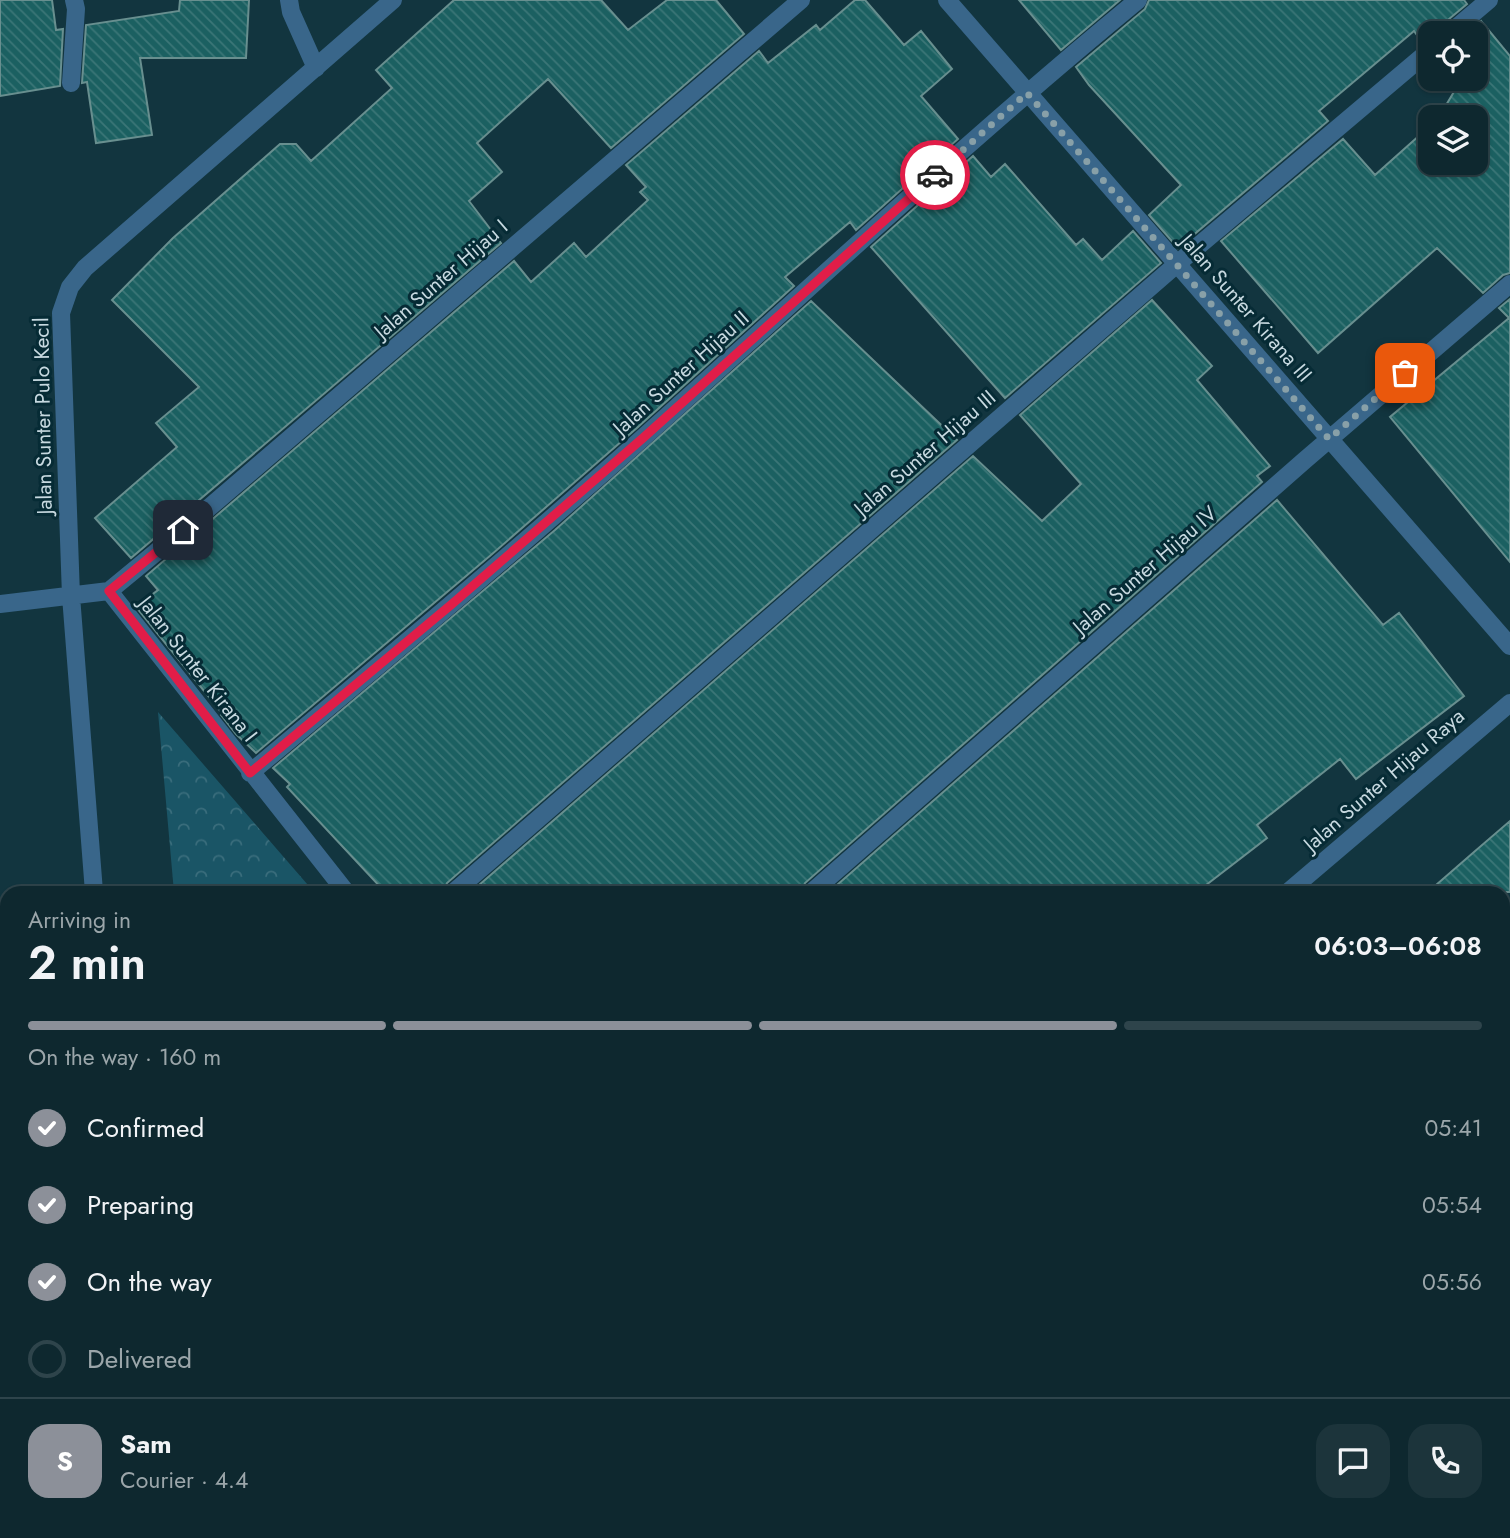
<!DOCTYPE html>
<html lang="en">
<head>
<meta charset="utf-8">
<style>
	body { margin:0; font-family:Jost,sans-serif; background:#1c343b; color:#f1f3f6; height:100vh; display:flex; flex-direction:column; font-size:26px; white-space:nowrap }
	* { box-sizing:border-box; margin:0 }
	p { font-size:23px; color:#9ba6aa }
	.icon { flex:none; width:38px; height:38px; fill:none; stroke:currentColor; stroke-width:2; stroke-linecap:round; stroke-linejoin:round }
	.map { position:relative; flex:1; overflow:hidden }
	.panel { position:absolute; left:0px; top:886px; width:1510px; height:653px; display:flex; flex-direction:column; background:#0e282f; border-radius:21px 21px 0 0; box-shadow:0 2px 5px #0004,0 0 0 2px #2e444b }
	.panel>* { flex:none }
	.fabs { position:absolute; left:1418px; top:21px; display:grid; gap:14px }
	.fabs a { display:grid; place-items:center; width:70px; height:70px; border-radius:14px; background:#0e282f; box-shadow:0 2px 5px #0004,0 0 0 2px #2e444b; font-size:35px }
	.pin { position:absolute; display:grid; place-items:center; width:60px; height:60px; color:#fff; margin:-30px; border-radius:14px; box-shadow:0 4px 10px #0006 }
	.courier { position:absolute; display:grid; place-items:center; width:70px; height:70px; margin:-35px; border:5px solid #e11d48; border-radius:50%; background:#fff; color:#222; box-shadow:0 2px 9px #0007 }
	.overview em { font-style:normal; font-weight:600 }
	.overview div { display:flex; flex-direction:column-reverse }
	.overview { display:flex; align-items:center; justify-content:space-between; height:119px; padding:0 28px }
	h1 { font-size:46px; font-weight:600; line-height:52px }
	.bar { display:grid; grid-template-columns:repeat(4,1fr); gap:10px 7px; align-content:center; height:84px; padding:0 28px }
	.bar i { height:9px; border-radius:5px; background:#2e444b }
	.bar .selected { background:#8c9099 }
	.bar p { grid-column:span 4 }
	.line { display:flex; align-items:center; gap:18px; padding:0 28px; border-top:2px solid #2e444b }
	.line div { flex:1 }
	.round { display:grid; place-items:center; flex:none; width:74px; height:74px; border-radius:21px; background:#1c343b }
	ol { padding:0 28px; list-style:none }
	li { display:flex; align-items:center; gap:21px; height:77px }
	li p { margin-inline-start:auto }
	li .icon { padding:7px; border-radius:50%; background:#8c9099; color:#fff; stroke-width:4 }
	li:last-child { color:#9ba6aa }
	li i { width:38px; height:38px; border:4px solid #2e444b; border-radius:50% }
	.map>svg:first-child { display:block }
	.park { fill:url(#park-crowns) }
	.building { fill:url(#building-back-hatch); stroke:#688f8f; stroke-width:2 }
	.lines { fill:none; stroke-linecap:round; stroke-linejoin:round }
	.minor { stroke:#39668a; stroke-width:18 }
	.done { stroke:#88a0a8; stroke-width:7; stroke-dasharray:0 12.6 }
	.route { stroke:#e11d48; stroke-width:9 }
	.labels { text-anchor:middle; dominant-baseline:central; stroke-width:6; stroke-linejoin:round; paint-order:stroke }
	.street-label { font-size:21px; fill:#c7d9e0; stroke:#062b35 }
</style>
</head>
<body>
<div class="map">
<svg width="1510" height="1538" viewBox="0 0 1510 1538">
	<defs>
		<pattern id="park-crowns" width="20" height="18" patternUnits="userSpaceOnUse" patternTransform="scale(1.75)"><rect width="20" height="18" fill="#1a5566"/><path d="M2 6a3 3 0 1 1 6 0M12 15a3 3 0 1 1 6 0" fill="none" stroke="#3a6d7c"/></pattern>
		<pattern id="building-back-hatch" width="6" height="6" patternUnits="userSpaceOnUse" patternTransform="scale(1.75)"><rect width="6" height="6" fill="#1b6061"/><path d="M-1 5l2 2M0 0l6 6M5-1l2 2" fill="none" stroke="#3b7677"/></pattern>
	</defs>
	<rect width="100%" height="100%" fill="#12353f"/>
	<!-- park -->
	<path class="park" d="M 158,712 L 314,892 L 174,892 Z
		M 215,1531 L 357,1531 L 363,1538 L 215,1538 Z"/>
	<!-- building -->
	<path class="building" d="M 0,0 L 52,0 L 56,30 L 63,29 L 60,86 L 0,96 Z
		M 180,0 L 249,0 L 246,58 L 140,58 L 152,135 L 96,143 L 87,82 L 82,83 L 86,25 L 179,11 Z
		M 454,0 L 601,0 L 628,30 L 667,0 L 716,0 L 744,34 L 611,148 L 548,79 L 477,143 L 502,172 L 469,201 L 501,243 L 131,558 L 95,518 L 177,447 L 156,423 L 199,387 L 112,300 L 173,238 L 280,144 L 296,144 L 311,161 L 392,88 L 376,70 Z
		M 855,0 L 865,0 L 904,45 L 921,31 L 952,69 L 921,96 L 958,139 L 856,230 L 850,222 L 785,277 L 794,286 L 638,427 L 491,555 L 256,753 L 236,734 L 221,715 L 222,713 L 136,607 L 158,590 L 146,576 L 514,261 L 531,282 L 574,243 L 586,257 L 648,200 L 640,192 L 646,187 L 626,165 L 759,51 L 768,63 L 816,25 L 820,30 Z
		M 1019,0 L 1120,0 L 1061,50 Z
		M 1149,0 L 1464,0 L 1467,4 L 1443,24 L 1439,33 L 1430,33 L 1430,39 L 1422,42 L 1414,31 L 1319,111 L 1328,121 L 1178,248 L 1149,215 L 1181,185 L 1089,85 L 1076,67 L 1145,9 Z
		M 1481,21 L 1510,56 L 1510,273 L 1503,275 L 1483,293 L 1437,248 L 1318,353 L 1221,241 L 1343,139 L 1375,175 L 1430,126 L 1430,163 L 1475,163 L 1475,117 L 1439,117 L 1458,85 L 1453,79 L 1475,79 L 1475,33 L 1467,33 Z
		M 973,156 L 991,177 L 1005,164 L 1076,245 L 1083,239 L 1102,260 L 1133,231 L 1161,263 L 1005,398 L 871,247 Z
		M 1510,299 L 1510,562 L 1390,417 L 1509,318 L 1499,308 Z
		M 1152,300 L 1212,366 L 1197,380 L 1270,466 L 1257,476 L 1262,482 L 805,883 L 801,892 L 471,892 L 973,456 L 1042,521 L 1081,484 L 1020,415 Z
		M 811,301 L 957,440 L 447,883 L 443,892 L 385,892 L 287,787 L 290,784 L 273,768 L 555,530 Z
		M 1277,500 L 1383,625 L 1399,613 L 1464,696 L 1356,779 L 1340,759 L 1257,825 L 1267,838 L 1197,892 L 829,892 Z
		M 1510,821 L 1510,892 L 1428,892 L 1474,852 Z"/>
	<g class="lines">
		<!-- minor -->
		<path class="minor" d="M 289,0 L 291,12 L 316,68
			M 947,0 L 1510,646
			M 1450,33 L 1489,0
			M 71,83 L 76,9 L 74,0
			M 109,591 L 183,530 L 801,0
			M 0,604 L 109,591 L 346,892
			M 250,773 C 383,662 516,551 646,435 C 809,289 969,139 1138,0
			M 94,892 L 71,596 L 61,313 L 70,287 L 85,268 L 393,0
			M 454,892 L 1177,264 L 1430,50
			M 812,892 L 1305,460 L 1510,284
			M 1288,892 L 1510,703
			M 1503,1152 L 1510,1146
			M 168,1531 L 168,1538
			M 383,1531 L 389,1538
			M 534,1538 L 542,1531
			M 1073,1538 L 1081,1531"/>
	</g>
	<g class="lines">
		<!-- done -->
		<path class="done" d="M 935,175 L 1027,93 L 1329,439 L 1405,373"/>
		<!-- route -->
		<path class="route" d="M 183,530 L 109,591 L 250,773 L 452,604 L 643,438 L 935,175"/>
	</g>
	<g class="labels">
		<!-- street labels -->
		<g class="street-label">
			<text transform="translate(441 279) rotate(-41)">Jalan Sunter Hijau I</text>
			<text transform="translate(1246 308) rotate(49)">Jalan Sunter Kirana III</text>
			<text transform="translate(681 373) rotate(-42)">Jalan Sunter Hijau II</text>
			<text transform="translate(43 416) rotate(-91)">Jalan Sunter Pulo Kecil</text>
			<text transform="translate(925 453) rotate(-41)">Jalan Sunter Hijau III</text>
			<text transform="translate(1145 570) rotate(-41)">Jalan Sunter Hijau IV</text>
			<text transform="translate(198 669) rotate(52)">Jalan Sunter Kirana I</text>
			<text transform="translate(1384 780) rotate(-41)">Jalan Sunter Hijau Raya</text>
		</g>
	</g>
</svg>
<div class="fabs">
<a><svg class="icon" aria-label="locate" viewBox="0 0 24 24"><circle cx="12" cy="12" r="6"/><path d="M12 2v4M12 18v4M2 12h4M18 12h4"/></svg></a>
<a><svg class="icon" aria-label="layers" viewBox="0 0 24 24"><path d="M12 4l9 5-9 5-9-5zM3 14l9 5 9-5"/></svg></a>
</div>
<div class="pin" style="left:1405px;top:373px;background:#ea580c"><svg class="icon" aria-label="bag" viewBox="0 0 24 24"><path d="M5 8h14l-1 12H6zM9 8a3 3 0 0 1 6 0"/></svg></div>
<div class="pin" style="left:183px;top:530px;background:#1f2937"><svg class="icon" aria-label="home" viewBox="0 0 24 24"><path d="M3 11l9-7 9 7M6 9v11h12V9"/></svg></div>
<div class="courier" style="left:935px;top:175px"><svg class="icon" aria-label="car" viewBox="0 0 24 24"><path d="M5 17H2v-5l4-1 3-4h7l3 4 3 1v5h-3M9 17h6M6 11h13"/><circle cx="7" cy="17" r="2"/><circle cx="17" cy="17" r="2"/></svg></div>
<section class="panel">
<div class="overview"><div><h1>2 min</h1><p>Arriving in</p></div><em>06:03–06:08</em></div>
<div class="bar"><i class="selected"></i><i class="selected"></i><i class="selected"></i><i></i><p>On the way · 160 m</p></div>
<ol>
<li><svg class="icon" aria-label="check" viewBox="0 0 24 24"><path d="M5 12l5 5 9-10"/></svg>Confirmed<p>05:41</p></li>
<li><svg class="icon" aria-label="check" viewBox="0 0 24 24"><path d="M5 12l5 5 9-10"/></svg>Preparing<p>05:54</p></li>
<li><svg class="icon" aria-label="check" viewBox="0 0 24 24"><path d="M5 12l5 5 9-10"/></svg>On the way<p>05:56</p></li>
<li><i></i>Delivered</li>
</ol>
<div class="line" style="height:126px"><b class="round" style="background:#8c9099;color:#fff">S</b><div><b>Sam</b><p>Courier · 4.4</p></div><a class="round"><svg class="icon" aria-label="chat" viewBox="0 0 24 24"><path d="M4 5h16v11H9l-5 4z"/></svg></a><a class="round"><svg class="icon" aria-label="phone" viewBox="0 0 24 24"><path d="M5 4h4l2 5-3 2q2 4 5 5l2-3 5 2v4C11 20 4 13 5 4z"/></svg></a></div>
</section>
</div>
</body>
</html>
